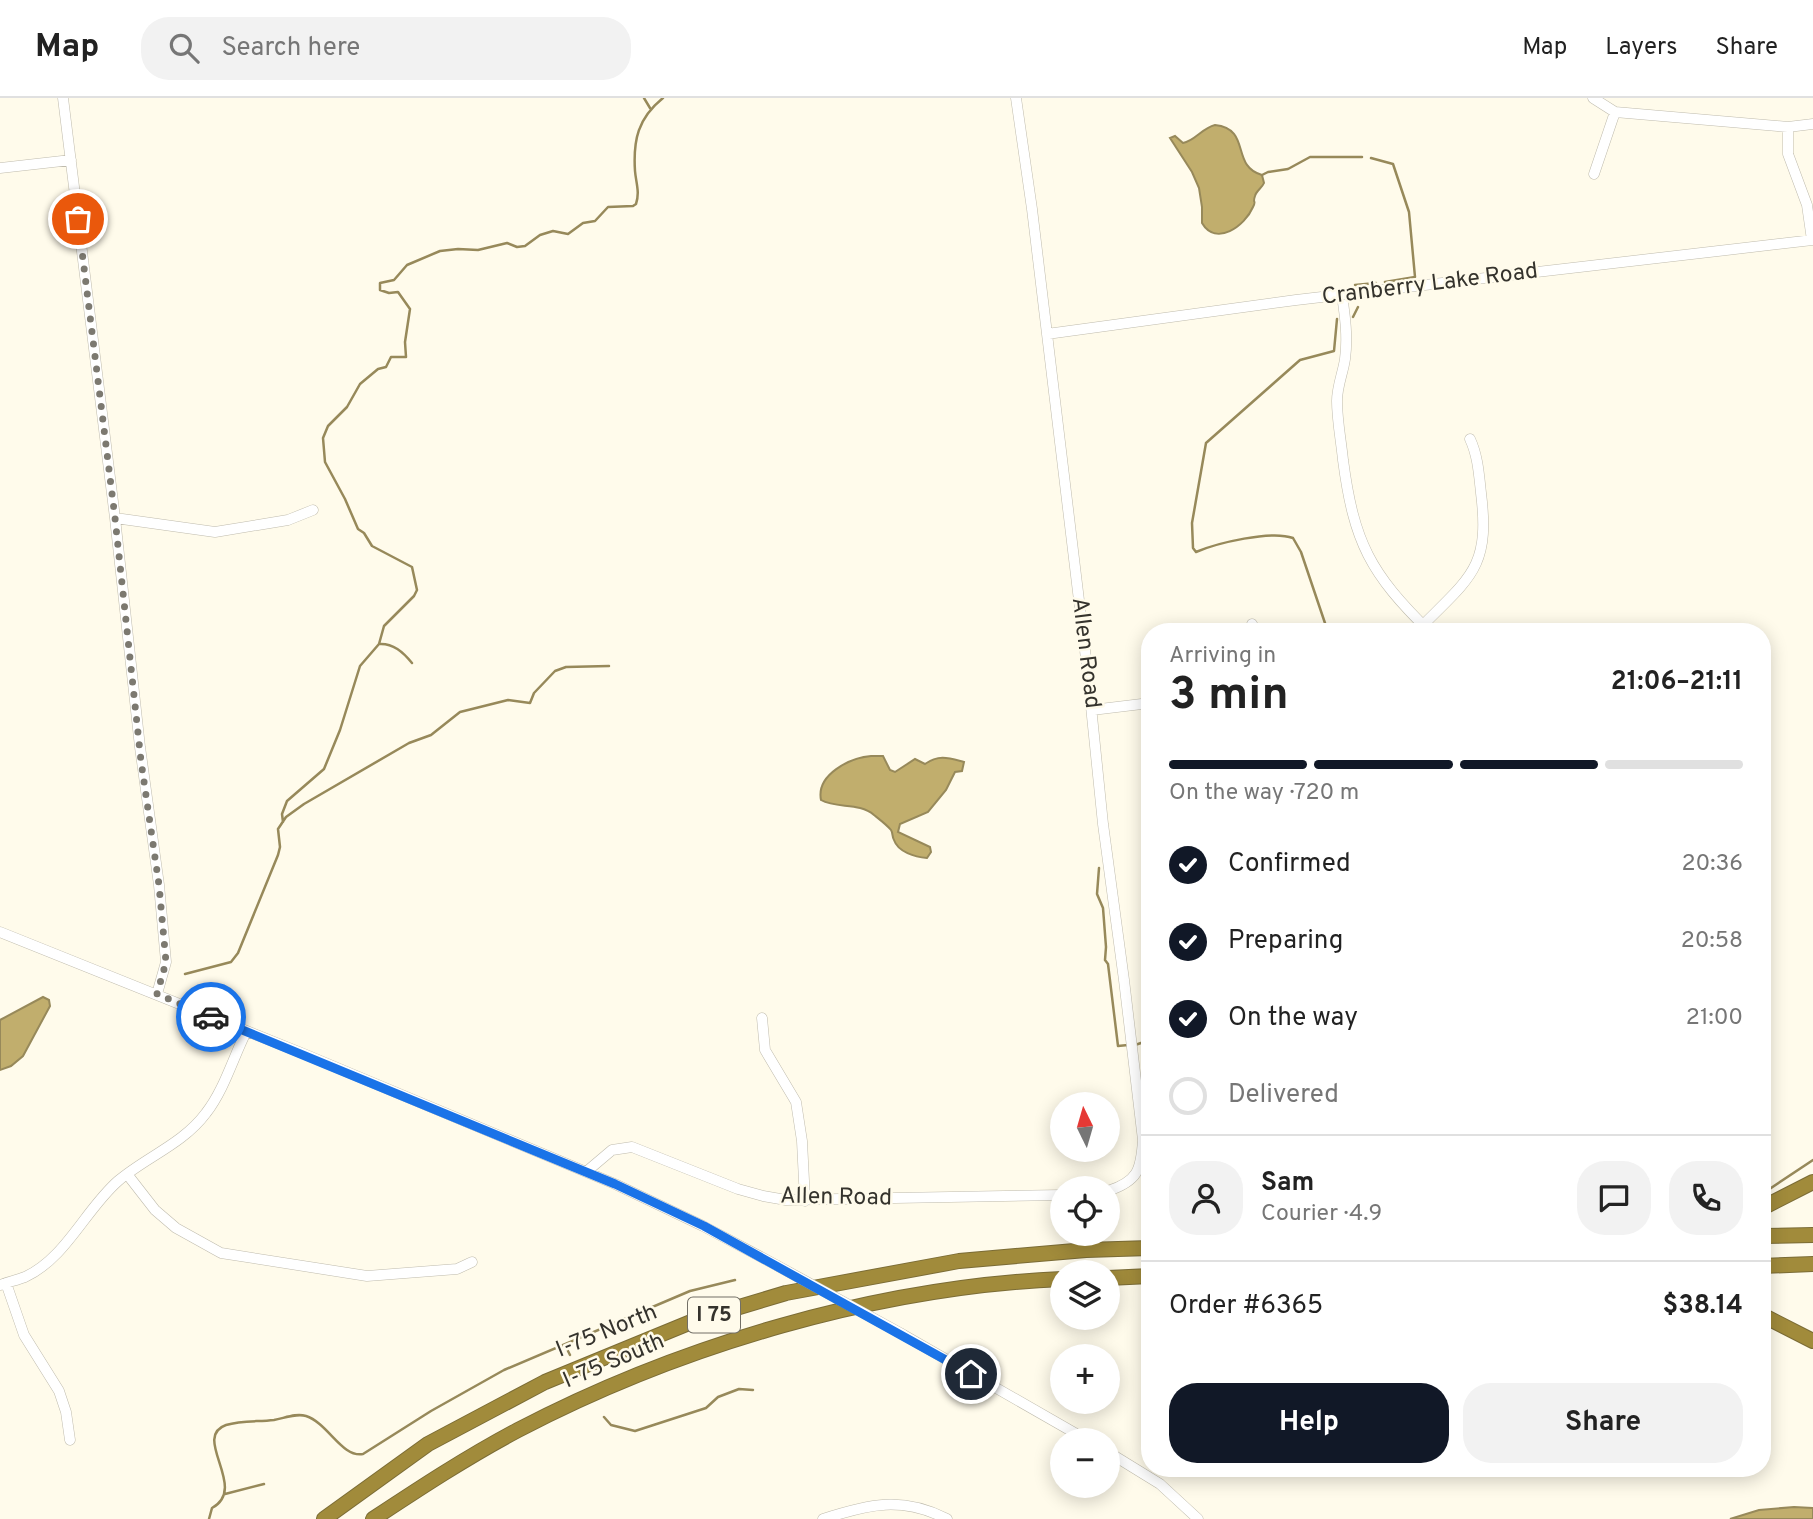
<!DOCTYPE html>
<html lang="en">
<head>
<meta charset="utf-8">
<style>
	body { margin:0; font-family:Overpass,sans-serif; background:#f2f2f2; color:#222; height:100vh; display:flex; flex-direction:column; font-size:26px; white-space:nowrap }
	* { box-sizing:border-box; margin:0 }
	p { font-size:23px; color:#767676 }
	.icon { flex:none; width:38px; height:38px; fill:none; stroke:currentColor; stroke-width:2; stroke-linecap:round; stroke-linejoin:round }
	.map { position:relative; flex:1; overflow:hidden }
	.sheet { position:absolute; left:1141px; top:525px; width:630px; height:854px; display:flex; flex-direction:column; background:#fff; border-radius:28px; box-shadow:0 4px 18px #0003 }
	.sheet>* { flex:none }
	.needle { width:46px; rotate:355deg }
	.fabs { position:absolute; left:1050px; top:994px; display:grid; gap:14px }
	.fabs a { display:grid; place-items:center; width:70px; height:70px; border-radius:50%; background:#fff; box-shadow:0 4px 18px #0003; font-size:35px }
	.pin { position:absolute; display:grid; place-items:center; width:60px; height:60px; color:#fff; margin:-30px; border:4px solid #fff; border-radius:50%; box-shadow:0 2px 7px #0007 }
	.courier { position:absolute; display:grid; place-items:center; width:70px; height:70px; margin:-35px; border:5px solid #1a73e8; border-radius:50%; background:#fff; color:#222; box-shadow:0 2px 9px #0007 }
	.overview em { font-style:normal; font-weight:700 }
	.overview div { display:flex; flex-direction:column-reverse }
	.overview { display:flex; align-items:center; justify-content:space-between; height:119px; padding:0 28px }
	h1 { font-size:46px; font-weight:700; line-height:52px }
	.bar { display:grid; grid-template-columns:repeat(4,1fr); gap:10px 7px; align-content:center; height:84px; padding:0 28px }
	.bar i { height:9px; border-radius:5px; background:#e0e0e0 }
	.bar .on { background:#111827 }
	.bar p { grid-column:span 4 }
	.line { display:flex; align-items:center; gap:18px; padding:0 28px; border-top:2px solid #e0e0e0 }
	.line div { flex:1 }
	.round { display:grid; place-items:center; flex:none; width:74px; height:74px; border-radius:28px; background:#f2f2f2 }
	ol { padding:0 28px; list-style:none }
	li { display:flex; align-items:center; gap:21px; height:77px }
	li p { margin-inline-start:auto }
	li .icon { padding:7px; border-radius:50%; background:#111827; color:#fff; stroke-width:4 }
	li:last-child { color:#767676 }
	li i { width:38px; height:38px; border:4px solid #e0e0e0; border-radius:50% }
	.button { display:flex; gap:14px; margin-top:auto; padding:14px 28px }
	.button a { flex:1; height:80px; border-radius:28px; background:#111827; color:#fff; font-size:28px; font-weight:700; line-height:80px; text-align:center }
	.button a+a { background:#f2f2f2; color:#222 }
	header { display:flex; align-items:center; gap:42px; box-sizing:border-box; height:98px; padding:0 35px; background:#fff; border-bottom:2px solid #e0e0e0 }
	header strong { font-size:33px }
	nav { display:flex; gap:38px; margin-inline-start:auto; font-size:24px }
	.search { width:490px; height:63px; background:#f2f2f2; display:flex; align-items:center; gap:18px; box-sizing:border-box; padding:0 24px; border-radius:28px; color:#767676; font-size:26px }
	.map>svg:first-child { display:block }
	.water { fill:#c1ae6d; stroke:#97895a; stroke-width:2 }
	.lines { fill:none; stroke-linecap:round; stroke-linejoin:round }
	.stream { stroke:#97895a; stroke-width:2.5 }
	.minor-casing { stroke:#bfbbad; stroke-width:11 }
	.highway-casing { stroke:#7b6c36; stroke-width:16 }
	.minor { stroke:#fff; stroke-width:10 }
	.highway { stroke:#a18b3b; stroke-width:14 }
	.minor-bridge-casing { stroke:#bfbbad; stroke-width:11; stroke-linecap:butt }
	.minor-bridge { stroke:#fff; stroke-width:10 }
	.done { stroke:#7c7970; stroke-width:7; stroke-dasharray:0 12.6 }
	.route { stroke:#1a73e8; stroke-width:9 }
	.labels { text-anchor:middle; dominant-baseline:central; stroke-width:5; stroke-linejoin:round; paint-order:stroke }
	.shield { fill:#fffbeb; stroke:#726f66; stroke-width:2 }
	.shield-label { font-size:21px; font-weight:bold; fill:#35332d }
	.street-label { font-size:23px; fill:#35332d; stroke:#fffbeb }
</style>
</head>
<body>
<header>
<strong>Map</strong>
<div class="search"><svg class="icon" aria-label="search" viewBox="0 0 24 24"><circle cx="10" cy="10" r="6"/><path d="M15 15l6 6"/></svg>Search here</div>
<nav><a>Map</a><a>Layers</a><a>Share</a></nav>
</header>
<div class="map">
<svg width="1813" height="1421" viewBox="0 0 1813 1421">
	<rect width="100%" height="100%" fill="#fffbeb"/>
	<!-- water -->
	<path class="water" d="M 1215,27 C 1252,31 1230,68 1262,77 L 1264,85 C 1262,90 1256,93 1255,98 C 1252,107 1257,101 1253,109 C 1245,128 1216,149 1202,125 L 1202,109 L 1199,90 L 1192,74 L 1170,40 L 1175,38 L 1183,45 C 1195,43 1202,30 1215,27 Z
		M 871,658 L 883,658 L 890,672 L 895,674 L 915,661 L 925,666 C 939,656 949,660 964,664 L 962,673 L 955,674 L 946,692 L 928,714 L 900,726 L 898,734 L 930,749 L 931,754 L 927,760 C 915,759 898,754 894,742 C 892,739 893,735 891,732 C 887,727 879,721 874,717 C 859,704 837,711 821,702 C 816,677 849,660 871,658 Z
		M 43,899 L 49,902 L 50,908 L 23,958 L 11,968 L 0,972 L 0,922 Z
		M 1794,1409 L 1813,1410 L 1813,1421 L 1730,1421 L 1759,1412 Z"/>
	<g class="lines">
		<!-- stream -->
		<path class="stream" d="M 644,0 L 650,10
			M 1371,60 L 1393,66 L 1409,114 L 1415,179 L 1385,184
			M 1262,77 L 1268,74 L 1288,71 L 1310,59 L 1362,59
			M 1355,187 L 1376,185
			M 1353,219 L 1358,209
			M 1328,534 L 1301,454 L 1293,440 C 1271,432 1217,445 1196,454 L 1193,450 L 1192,425 L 1206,345 L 1300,262 L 1334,253 L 1337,221
			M 379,546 C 393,545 403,554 412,565
			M 283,724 L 282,716 L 287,703 L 324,671 L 340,632 L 360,568 L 379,546 L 384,528 L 414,498 L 417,492 L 412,469 L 372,448 L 364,435 L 358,431 L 345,401 L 325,364 L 323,340 L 328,328 L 347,309 L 360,286 L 378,271 L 386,269 L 391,259 L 406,259 L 405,244 L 410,211 L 398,194 L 389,195 L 380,192 L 380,185 L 394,182 L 407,167 L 440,153 L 458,151 L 478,152 L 507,145 L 517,149 L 525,148 L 540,137 L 553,133 L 568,136 L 583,125 L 595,123 L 608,109 L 633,108 L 636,106 C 640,94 636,85 635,73 C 633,42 638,20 663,0
			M 1099,770 L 1097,796 L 1103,810 L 1106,849 L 1105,862 L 1108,866 L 1118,948 L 1128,947
			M 185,876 L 231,864 L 238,855 L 278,757 L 280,749 L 278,731 L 286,719 L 304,706 L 409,645 L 431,637 L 460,614 L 508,602 L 530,605 L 534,595 L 555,573 L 566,569 L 609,568
			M 1135,947 L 1150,942
			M 1762,1096 L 1813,1062
			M 565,1247 L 570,1257
			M 604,1319 L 611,1327 L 635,1333 L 706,1310 L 718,1299 L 739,1291 L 753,1292
			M 225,1396 L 264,1386
			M 209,1421 L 212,1410 C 249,1390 191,1339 226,1327 C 242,1322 258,1324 274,1322 C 285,1320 296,1315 306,1318 C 328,1325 342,1360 363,1356 L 431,1313 L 504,1272 L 690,1193 L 735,1182"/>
		<defs>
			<path id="minor" d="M 63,0 L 115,420 L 140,649 L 159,787 L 166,864 L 157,896
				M 1016,0 L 1032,111 L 1087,569 L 1103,726 L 1124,882 L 1143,1042 C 1141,1072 1138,1083 1108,1093
				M 1593,0 L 1615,14 L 1788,29 L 1813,26
				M 1788,29 L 1788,56 L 1807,107 L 1812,142
				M 0,70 L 71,62
				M 1594,76 L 1615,14
				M 1342,197 C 1345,218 1348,239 1345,261 C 1343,275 1337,288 1337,303 C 1337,322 1341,342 1343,362 C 1354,445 1370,475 1430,534
				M 1047,236 L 1296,202 L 1813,142
				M 115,420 L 215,434 L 288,422 L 313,412
				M 1252,526 L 1256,534
				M 1423,527 C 1472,478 1490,468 1481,395 C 1479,377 1478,358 1470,341
				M 1092,612 L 1150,605
				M 0,834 L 304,956 L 615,1086 L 703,1128 L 776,1167
				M 762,920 L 765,952 L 796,1004 L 802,1043 L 805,1103
				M 586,1074 L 612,1052 L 632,1049 L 738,1091 L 763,1098 L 786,1102 L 1062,1097
				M 127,1076 L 155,1112 L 176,1130 L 221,1155 L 367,1178 L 457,1171 L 472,1164
				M 6,1185 L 24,1237 L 59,1293 L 66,1314 L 70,1342
				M 0,1187 C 8,1184 17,1182 25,1179 C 66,1160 85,1112 118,1083 C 146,1059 183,1046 206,1015 C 224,992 233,960 246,934
				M 902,1236 L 1087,1342
				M 1108,1354 L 1160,1386 L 1198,1421
				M 823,1421 C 869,1406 902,1398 947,1421"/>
			<path id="highway" d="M 1762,1110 L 1813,1084
				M 1762,1138 L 1813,1137
				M 1762,1168 L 1813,1166
				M 1108,1180 L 1150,1178
				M 1762,1217 L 1813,1243
				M 324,1421 L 428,1346 L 545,1284 L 696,1222 L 786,1195 L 959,1163 L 1086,1152 L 1150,1150
				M 373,1421 C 420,1390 467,1359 518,1332 C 681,1247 877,1189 1062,1181"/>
		</defs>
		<!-- minor casing -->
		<use href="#minor" class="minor-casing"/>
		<!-- highway casing -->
		<use href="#highway" class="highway-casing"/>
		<!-- minor -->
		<use href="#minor" class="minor"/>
		<!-- highway -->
		<use href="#highway" class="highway"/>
		<defs>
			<path id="minor-bridge" d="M 776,1167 L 902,1236"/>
		</defs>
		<!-- minor-bridge casing -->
		<use href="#minor-bridge" class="minor-bridge-casing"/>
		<!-- minor-bridge -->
		<use href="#minor-bridge" class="minor-bridge"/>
	</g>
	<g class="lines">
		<!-- done -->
		<path class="done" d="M 78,121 L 115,420 L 141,663 L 159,787 L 166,864 L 157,896 L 211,919"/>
		<!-- route -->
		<path class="route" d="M 211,919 L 615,1086 L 704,1128 L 971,1276"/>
	</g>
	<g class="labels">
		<!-- shield labels -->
		<rect class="shield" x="688" y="1199.5" width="52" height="35" rx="5"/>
		<g class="shield-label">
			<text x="714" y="1217">I 75</text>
		</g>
		<!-- street labels -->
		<g class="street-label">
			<text transform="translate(1430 187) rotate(-7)">Cranberry Lake Road</text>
			<text transform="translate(1085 555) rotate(83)">Allen Road</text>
			<text transform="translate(836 1100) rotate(1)">Allen Road</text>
			<text transform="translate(607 1234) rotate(-22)">I-75 North</text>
			<text transform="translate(614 1264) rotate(-23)">I-75 South</text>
		</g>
	</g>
</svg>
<div class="fabs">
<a><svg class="needle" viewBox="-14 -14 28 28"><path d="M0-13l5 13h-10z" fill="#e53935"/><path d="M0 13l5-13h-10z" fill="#767676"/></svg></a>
<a><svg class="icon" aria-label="locate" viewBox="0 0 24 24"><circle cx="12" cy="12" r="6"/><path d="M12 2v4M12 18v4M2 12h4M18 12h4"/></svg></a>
<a><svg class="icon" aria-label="layers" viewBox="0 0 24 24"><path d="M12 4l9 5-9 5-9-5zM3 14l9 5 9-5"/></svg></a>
<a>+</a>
<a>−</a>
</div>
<div class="pin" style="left:78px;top:121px;background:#ea580c"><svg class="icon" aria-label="bag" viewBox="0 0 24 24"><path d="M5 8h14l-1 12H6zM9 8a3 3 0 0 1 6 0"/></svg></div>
<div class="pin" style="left:971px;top:1276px;background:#1f2937"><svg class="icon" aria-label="home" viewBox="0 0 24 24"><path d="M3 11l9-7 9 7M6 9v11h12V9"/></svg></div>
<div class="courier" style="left:211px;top:919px"><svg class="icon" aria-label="car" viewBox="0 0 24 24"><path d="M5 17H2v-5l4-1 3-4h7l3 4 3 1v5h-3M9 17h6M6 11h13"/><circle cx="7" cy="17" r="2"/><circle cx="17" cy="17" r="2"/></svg></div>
<section class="sheet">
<div class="overview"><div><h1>3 min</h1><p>Arriving in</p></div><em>21:06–21:11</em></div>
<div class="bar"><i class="on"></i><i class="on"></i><i class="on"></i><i></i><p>On the way · 720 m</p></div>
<ol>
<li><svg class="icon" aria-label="check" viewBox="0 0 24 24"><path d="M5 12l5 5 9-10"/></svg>Confirmed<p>20:36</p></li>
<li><svg class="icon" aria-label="check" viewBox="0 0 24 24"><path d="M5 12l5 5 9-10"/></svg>Preparing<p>20:58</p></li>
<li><svg class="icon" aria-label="check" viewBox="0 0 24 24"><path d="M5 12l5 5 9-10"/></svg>On the way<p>21:00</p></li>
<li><i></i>Delivered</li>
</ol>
<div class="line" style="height:126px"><a class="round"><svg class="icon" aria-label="person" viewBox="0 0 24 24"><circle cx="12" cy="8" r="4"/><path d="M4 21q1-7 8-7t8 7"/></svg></a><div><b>Sam</b><p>Courier · 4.9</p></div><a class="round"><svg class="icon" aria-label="chat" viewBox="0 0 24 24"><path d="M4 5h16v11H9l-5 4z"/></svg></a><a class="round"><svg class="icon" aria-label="phone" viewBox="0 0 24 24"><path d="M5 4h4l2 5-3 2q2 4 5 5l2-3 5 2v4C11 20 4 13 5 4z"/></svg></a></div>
<div class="line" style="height:91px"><div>Order #6365</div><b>$38.14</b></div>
<div class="button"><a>Help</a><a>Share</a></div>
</section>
</div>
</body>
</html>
